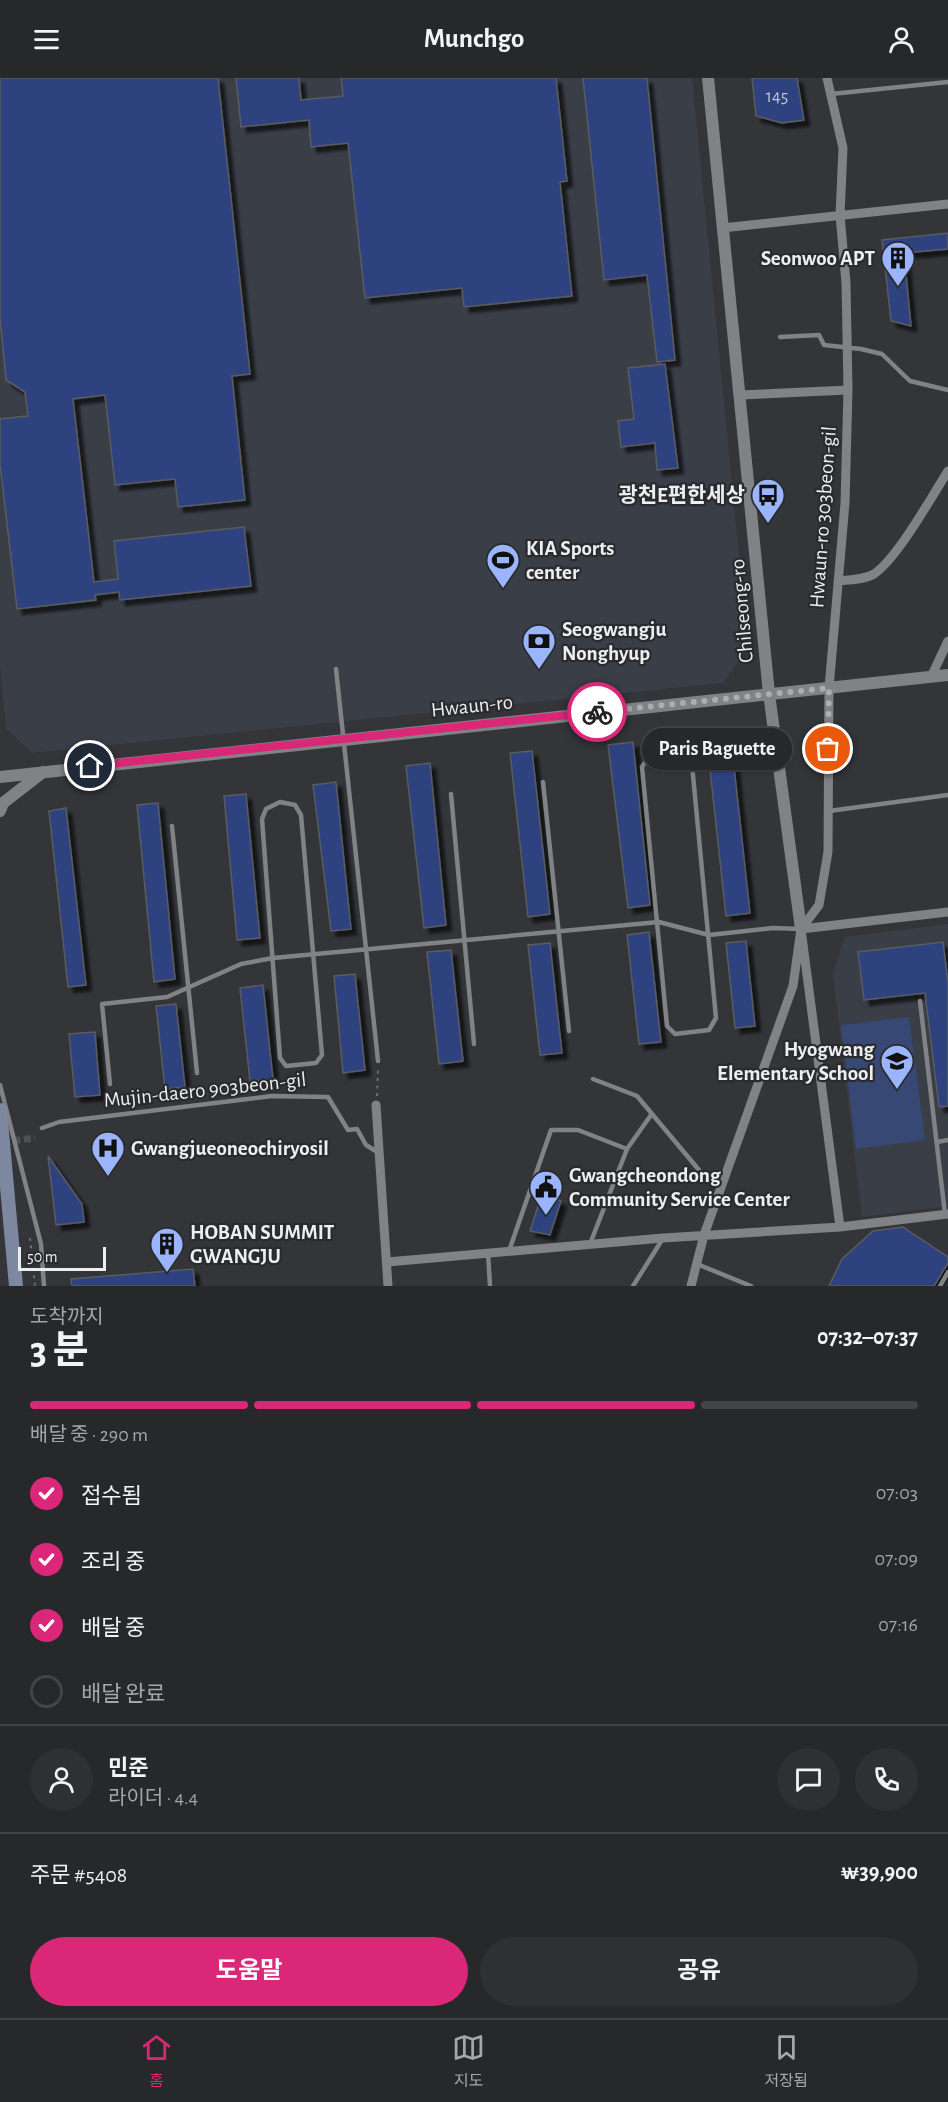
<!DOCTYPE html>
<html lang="ko">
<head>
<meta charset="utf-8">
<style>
	body { margin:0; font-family:"Alegreya Sans","Noto Sans KR",sans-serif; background:#2e3032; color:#f1f3f6; height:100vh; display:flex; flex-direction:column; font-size:22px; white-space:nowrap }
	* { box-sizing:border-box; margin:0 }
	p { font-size:20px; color:#a4a6a8 }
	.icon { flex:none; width:33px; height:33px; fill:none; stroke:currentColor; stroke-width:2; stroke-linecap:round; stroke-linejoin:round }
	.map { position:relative; height:1208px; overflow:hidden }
	.panel { display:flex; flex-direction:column; background:#26282a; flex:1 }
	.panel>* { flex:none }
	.scale { position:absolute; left:18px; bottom:15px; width:88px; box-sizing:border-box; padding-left:6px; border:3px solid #edeef0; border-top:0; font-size:16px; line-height:21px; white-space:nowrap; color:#edeef0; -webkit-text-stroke:4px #292b2e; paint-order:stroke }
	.pin { position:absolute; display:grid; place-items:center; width:51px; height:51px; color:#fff; margin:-26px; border:3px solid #fff; border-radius:50%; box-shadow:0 2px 6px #0007 }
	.courier { position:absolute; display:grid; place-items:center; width:60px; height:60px; margin:-30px; border:4px solid #db2777; border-radius:50%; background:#fff; color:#222; box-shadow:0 2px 8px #0007 }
	.bubble { position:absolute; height:42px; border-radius:21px; background:#26282a; box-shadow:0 2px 4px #0004,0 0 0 2px #424447; font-size:20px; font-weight:700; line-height:42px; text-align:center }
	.overview em { font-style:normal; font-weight:700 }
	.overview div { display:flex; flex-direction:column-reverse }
	.overview { display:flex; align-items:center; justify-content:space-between; height:102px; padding:0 30px }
	h1 { font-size:39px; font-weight:700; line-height:45px }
	.bar { display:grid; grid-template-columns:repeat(4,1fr); gap:9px 6px; align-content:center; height:72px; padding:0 30px }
	.bar i { height:8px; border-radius:4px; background:#424447 }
	.bar .on { background:#db2777 }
	.bar p { grid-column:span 4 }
	.line { display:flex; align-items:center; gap:15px; padding:0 30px; border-top:2px solid #424447 }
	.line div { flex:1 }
	.round { display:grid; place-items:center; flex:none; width:63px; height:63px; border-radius:32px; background:#2e3032 }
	ol { padding:0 30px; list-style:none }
	li { display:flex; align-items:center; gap:18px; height:66px }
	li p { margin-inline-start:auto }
	li .icon { padding:6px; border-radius:50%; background:#db2777; color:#fff; stroke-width:4 }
	li:last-child { color:#a4a6a8 }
	li i { width:33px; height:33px; border:3px solid #424447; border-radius:50% }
	.primary-button { display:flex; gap:12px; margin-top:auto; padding:12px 30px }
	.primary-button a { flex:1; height:69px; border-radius:36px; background:#db2777; color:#fff; font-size:24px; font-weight:700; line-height:69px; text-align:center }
	.primary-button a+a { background:#2e3032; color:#f1f3f6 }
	header { display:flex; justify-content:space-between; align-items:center; height:78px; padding:0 30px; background:#26282a; font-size:27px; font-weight:700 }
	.tabs { display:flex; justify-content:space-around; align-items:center; height:84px; border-top:2px solid #424447; background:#26282a; font-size:16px; color:#a4a6a8 }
	.tabs a { display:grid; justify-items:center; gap:3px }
	.tabs .on { color:#db2777 }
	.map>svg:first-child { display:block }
	.built { fill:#3a3e47 }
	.green { fill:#384875 }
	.building { fill:#2f437f; stroke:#5a5b5e; stroke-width:1.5; filter:url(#shadow) }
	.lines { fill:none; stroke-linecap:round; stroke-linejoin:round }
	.pedestrian-tunnel { stroke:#4f5154; stroke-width:7; stroke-dasharray:7 3.5; stroke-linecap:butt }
	.path { stroke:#6c6e71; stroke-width:2; stroke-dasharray:3 4.5; stroke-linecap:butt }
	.service { stroke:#818286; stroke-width:4.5 }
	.minor { stroke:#818286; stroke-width:9 }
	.tertiary { stroke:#818286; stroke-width:12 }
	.secondary { stroke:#7e87a0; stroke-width:14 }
	.done { stroke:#acadb0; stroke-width:6; stroke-dasharray:0 10.8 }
	.route { stroke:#db2777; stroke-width:8 }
	.labels { text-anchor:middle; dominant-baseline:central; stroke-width:4.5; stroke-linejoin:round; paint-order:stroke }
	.number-label { font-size:18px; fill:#bec3d4 }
	.poi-label { font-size:21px; font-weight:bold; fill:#edeef0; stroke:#292b2e; text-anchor:start }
	.street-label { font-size:21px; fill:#edeef0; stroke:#292b2e }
</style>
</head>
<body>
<header><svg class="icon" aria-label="menu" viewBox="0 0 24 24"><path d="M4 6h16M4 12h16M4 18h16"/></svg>Munchgo<svg class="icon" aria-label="person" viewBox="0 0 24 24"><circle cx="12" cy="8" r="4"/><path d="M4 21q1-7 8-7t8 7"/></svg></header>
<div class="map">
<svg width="948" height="1208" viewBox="0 0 948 1208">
	<defs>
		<filter id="shadow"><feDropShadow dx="5.5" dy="5.5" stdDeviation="1.5" flood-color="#0009"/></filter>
	</defs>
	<rect width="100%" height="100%" fill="#333538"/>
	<!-- built -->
	<path class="built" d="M 0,0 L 692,0 L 748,569 L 723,605 L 32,675 L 6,650 L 0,589 Z
		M 948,846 L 948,1128 L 862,1139 L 833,896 L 845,859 Z"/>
	<!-- green -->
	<path class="green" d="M 909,939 L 925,1062 L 856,1071 L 841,947 Z"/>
	<!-- building -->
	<path class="building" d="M 0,0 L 218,0 L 250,296 L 232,298 L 245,422 L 178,429 L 175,401 L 115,407 L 105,317 L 73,321 L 94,504 L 118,501 L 114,463 L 244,449 L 251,508 L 120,522 L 119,514 L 95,517 L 96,522 L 17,531 L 0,386 L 0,341 L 28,338 L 25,314 L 6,302 L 0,240 Z
		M 236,0 L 299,0 L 301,22 L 343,18 L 341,0 L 556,0 L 567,103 L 560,104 L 572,218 L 464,229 L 462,210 L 365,220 L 348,65 L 311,69 L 309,42 L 241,49 Z
		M 583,0 L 647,0 L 675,282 L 657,284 L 647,197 L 604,202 Z
		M 752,0 L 797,0 L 804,42 L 782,45 L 756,38 Z
		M 948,155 L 948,171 L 904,175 L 911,248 L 891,243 L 882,162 Z
		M 665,286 L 678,390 L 657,392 L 655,365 L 621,369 L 618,343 L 634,341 L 628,290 Z
		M 730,652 L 750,835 L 726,838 L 706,655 Z
		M 633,664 L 650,827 L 628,830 L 608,667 Z
		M 532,673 L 550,836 L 528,839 L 510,675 Z
		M 430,685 L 446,847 L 424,850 L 406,688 Z
		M 336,704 L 351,851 L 331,853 L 313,707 Z
		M 246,716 L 260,860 L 237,862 L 224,718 Z
		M 158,725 L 175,901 L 154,904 L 137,727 Z
		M 66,730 L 86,907 L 68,909 L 49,733 Z
		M 649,854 L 661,964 L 639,966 L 627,857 Z
		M 746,863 L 755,948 L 735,950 L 726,865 Z
		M 943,864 L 948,905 L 948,1028 L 939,1029 L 925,915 L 864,922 L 858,874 Z
		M 550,865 L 562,975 L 540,977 L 528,867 Z
		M 451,872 L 463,983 L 439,986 L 427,874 Z
		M 355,896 L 365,992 L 343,995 L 334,898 Z
		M 263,907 L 273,1001 L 250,1003 L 240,910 Z
		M 176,926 L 185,1009 L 165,1011 L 156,928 Z
		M 95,954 L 100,1017 L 75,1019 L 69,956 Z
		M 48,1078 L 82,1126 L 84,1144 L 56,1147 Z
		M 542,1116 L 561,1123 L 550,1157 L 530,1153 Z
		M 903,1149 L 948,1179 L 948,1185 L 934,1208 L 829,1208 L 842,1181 L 873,1153 Z
		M 193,1191 L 195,1208 L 72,1208 L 71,1201 Z"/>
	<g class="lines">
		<!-- pedestrian-tunnel -->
		<path class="pedestrian-tunnel" d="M 3,1064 L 35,1060"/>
		<!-- path -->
		<path class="path" d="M 377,1018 L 378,991
			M 30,1160 L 35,1208"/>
		<!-- service -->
		<path class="service" d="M 831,16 L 948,4
			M 780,259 L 819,257 L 824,267 L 861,271 L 882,276 L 910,303 L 948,312
			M 336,591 L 378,983
			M 680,670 L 691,676 L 716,940 L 709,952 L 675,956 L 667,948 L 642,689 L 652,673 Z
			M 543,704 L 569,953
			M 451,716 L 474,966
			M 280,724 L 295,727 L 301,737 L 322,977 L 316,985 L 286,988 L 280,980 L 262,741 L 266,731 Z
			M 829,733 L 948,717
			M 172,748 L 197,995
			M 920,923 L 945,1136
			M 593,1001 L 637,1018 L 704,1098 L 722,1105
			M 110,1006 L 102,926 L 167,919 L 241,886 L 273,880 L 659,844 L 709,857 L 773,850 L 801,851
			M 0,1007 L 41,1166 L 44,1208
			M 42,1050 L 59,1044 L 272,1018 L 328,1019 L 348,1052 L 357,1051 L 366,1067 L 379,1075
			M 937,1064 L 948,1062
			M 590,1166 L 627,1071 L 651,1037
			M 509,1173 L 551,1052 L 578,1052 L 627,1071
			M 488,1175 L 490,1208
			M 697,1186 L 751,1208
			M 633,1208 L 662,1162
			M 940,1208 L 948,1194"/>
		<!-- minor -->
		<path class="minor" d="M 722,150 L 948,126
			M 740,317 L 848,312
			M 838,503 C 849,502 863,502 874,496 C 897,481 932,418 948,393
			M 931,599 L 948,563
			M 376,1027 L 388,1208
			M 840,1149 L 801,851 L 948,834
			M 387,1184 L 663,1160 L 840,1149 L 948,1136
			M 691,1208 L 704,1157 L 793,908 L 801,851 L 819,827 L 828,774 L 829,610 L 845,425 L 848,312 L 846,205 L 840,137 L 843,70 L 827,0"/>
		<!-- tertiary -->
		<path class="tertiary" d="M 708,0 L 769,616 L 801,851
			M 0,699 L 948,597
			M 0,733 L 3,725 L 43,694"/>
		<!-- secondary -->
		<path class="secondary" d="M 0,1032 L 16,1208"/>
	</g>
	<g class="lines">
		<!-- done -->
		<path class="done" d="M 597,634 L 829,610 L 828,671"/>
		<!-- route -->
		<path class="route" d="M 90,688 L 597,634"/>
	</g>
	<!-- icons -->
	<defs>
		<symbol id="building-pin" viewBox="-11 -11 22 30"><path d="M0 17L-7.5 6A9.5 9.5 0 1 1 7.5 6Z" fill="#9ab5fd" stroke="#292b2e"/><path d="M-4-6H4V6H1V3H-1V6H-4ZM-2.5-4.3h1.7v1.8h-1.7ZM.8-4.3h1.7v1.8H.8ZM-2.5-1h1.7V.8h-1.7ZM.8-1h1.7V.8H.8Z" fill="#111"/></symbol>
		<symbol id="bus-pin" viewBox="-11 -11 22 30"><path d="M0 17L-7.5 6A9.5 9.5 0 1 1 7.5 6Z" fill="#9ab5fd" stroke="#292b2e"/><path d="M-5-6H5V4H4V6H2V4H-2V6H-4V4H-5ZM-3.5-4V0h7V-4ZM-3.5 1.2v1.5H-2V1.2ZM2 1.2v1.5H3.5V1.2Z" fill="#111"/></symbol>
		<symbol id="stadium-pin" viewBox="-11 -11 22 30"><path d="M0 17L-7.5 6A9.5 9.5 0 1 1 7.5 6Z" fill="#9ab5fd" stroke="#292b2e"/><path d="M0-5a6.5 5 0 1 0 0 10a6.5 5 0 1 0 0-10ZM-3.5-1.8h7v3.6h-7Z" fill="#111"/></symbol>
		<symbol id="bank-pin" viewBox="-11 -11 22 30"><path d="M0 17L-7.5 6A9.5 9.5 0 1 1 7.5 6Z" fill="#9ab5fd" stroke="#292b2e"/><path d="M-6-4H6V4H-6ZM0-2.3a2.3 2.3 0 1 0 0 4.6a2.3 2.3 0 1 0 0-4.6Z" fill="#111"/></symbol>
		<symbol id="school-pin" viewBox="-11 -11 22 30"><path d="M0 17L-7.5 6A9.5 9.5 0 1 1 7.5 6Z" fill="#9ab5fd" stroke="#292b2e"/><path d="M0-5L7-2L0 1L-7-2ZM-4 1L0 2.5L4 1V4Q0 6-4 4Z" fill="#111"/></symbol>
		<symbol id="hospital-pin" viewBox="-11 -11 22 30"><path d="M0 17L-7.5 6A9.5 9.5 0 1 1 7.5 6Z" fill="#9ab5fd" stroke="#292b2e"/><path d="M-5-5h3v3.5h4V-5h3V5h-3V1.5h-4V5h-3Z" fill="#111"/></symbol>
		<symbol id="civic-pin" viewBox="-11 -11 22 30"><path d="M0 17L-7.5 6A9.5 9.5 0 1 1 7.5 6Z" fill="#9ab5fd" stroke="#292b2e"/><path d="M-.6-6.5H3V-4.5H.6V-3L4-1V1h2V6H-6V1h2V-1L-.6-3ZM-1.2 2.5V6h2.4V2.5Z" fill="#111"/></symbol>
	</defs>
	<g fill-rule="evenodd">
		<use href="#building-pin" x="879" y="161" width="38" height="52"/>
		<use href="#bus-pin" x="749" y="398" width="38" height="52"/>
		<use href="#stadium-pin" x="484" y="463" width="38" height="52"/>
		<use href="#bank-pin" x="520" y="544" width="38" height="52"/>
		<use href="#school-pin" x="878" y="964" width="38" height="52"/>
		<use href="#hospital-pin" x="89" y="1051" width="38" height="52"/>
		<use href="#civic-pin" x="527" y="1090" width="38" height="52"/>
		<use href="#building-pin" x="148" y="1147" width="38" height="52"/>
	</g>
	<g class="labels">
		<!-- number labels -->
		<g class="number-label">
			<text x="777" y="19">145</text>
		</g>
		<!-- poi labels -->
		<g class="poi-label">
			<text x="875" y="180" text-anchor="end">Seonwoo APT</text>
			<text x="745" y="417" text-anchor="end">광천E편한세상</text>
			<text x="526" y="470">KIA Sports<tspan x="526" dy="24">center</tspan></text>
			<text x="562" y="551">Seogwangju<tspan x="562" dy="24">Nonghyup</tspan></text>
			<text x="874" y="971" text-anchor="end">Hyogwang<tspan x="874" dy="24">Elementary School</tspan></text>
			<text x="131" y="1070">Gwangjueoneochiryosil</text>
			<text x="569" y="1097">Gwangcheondong<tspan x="569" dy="24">Community Service Center</tspan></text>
			<text x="190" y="1154">HOBAN SUMMIT<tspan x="190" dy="24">GWANGJU</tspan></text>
		</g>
		<!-- street labels -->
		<g class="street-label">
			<text transform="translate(823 439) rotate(-86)">Hwaun-ro 303beon-gil</text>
			<text transform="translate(742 533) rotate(-95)">Chilseong-ro</text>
			<text transform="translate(472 628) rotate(-6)">Hwaun-ro</text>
			<text transform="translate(205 1012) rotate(-6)">Mujin-daero 903beon-gil</text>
		</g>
	</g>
</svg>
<div class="scale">50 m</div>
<div class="pin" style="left:828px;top:671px;background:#ea580c"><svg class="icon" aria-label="bag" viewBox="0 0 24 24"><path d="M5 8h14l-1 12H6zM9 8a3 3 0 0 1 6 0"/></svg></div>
<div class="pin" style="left:90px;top:688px;background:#1f2937"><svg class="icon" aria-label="home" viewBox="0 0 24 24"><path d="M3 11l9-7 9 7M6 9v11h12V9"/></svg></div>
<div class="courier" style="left:597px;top:634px"><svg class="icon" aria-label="bike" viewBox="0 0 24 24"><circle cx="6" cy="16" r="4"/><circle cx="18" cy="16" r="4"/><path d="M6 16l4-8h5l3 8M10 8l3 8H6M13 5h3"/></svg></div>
<div class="bubble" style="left:642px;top:650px;width:150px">Paris Baguette</div>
</div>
<section class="panel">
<div class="overview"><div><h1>3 분</h1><p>도착까지</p></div><em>07:32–07:37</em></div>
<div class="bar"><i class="on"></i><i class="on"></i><i class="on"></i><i></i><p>배달 중 · 290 m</p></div>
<ol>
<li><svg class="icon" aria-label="check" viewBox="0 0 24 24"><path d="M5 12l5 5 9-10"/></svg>접수됨<p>07:03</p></li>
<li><svg class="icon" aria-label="check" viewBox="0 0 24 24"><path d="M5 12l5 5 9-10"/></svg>조리 중<p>07:09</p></li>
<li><svg class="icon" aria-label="check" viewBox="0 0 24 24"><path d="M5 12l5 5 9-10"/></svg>배달 중<p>07:16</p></li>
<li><i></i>배달 완료</li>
</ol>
<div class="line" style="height:108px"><a class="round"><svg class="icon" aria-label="person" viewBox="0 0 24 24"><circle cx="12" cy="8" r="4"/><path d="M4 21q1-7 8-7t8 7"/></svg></a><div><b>민준</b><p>라이더 · 4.4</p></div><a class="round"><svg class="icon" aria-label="chat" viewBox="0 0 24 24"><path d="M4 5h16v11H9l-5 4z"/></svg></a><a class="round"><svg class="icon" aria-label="phone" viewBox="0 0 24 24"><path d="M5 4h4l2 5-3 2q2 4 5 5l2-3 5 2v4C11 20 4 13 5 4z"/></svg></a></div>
<div class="line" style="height:78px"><div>주문 #5408</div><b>₩39,900</b></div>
<div class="primary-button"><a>도움말</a><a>공유</a></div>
</section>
<nav class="tabs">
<a class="on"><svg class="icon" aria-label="home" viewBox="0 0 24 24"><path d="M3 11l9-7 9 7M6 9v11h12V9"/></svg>홈</a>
<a><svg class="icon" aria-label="map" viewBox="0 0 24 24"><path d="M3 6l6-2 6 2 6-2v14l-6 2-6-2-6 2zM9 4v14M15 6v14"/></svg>지도</a>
<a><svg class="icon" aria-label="saved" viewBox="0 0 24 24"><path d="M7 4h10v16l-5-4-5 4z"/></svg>저장됨</a>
</nav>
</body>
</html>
